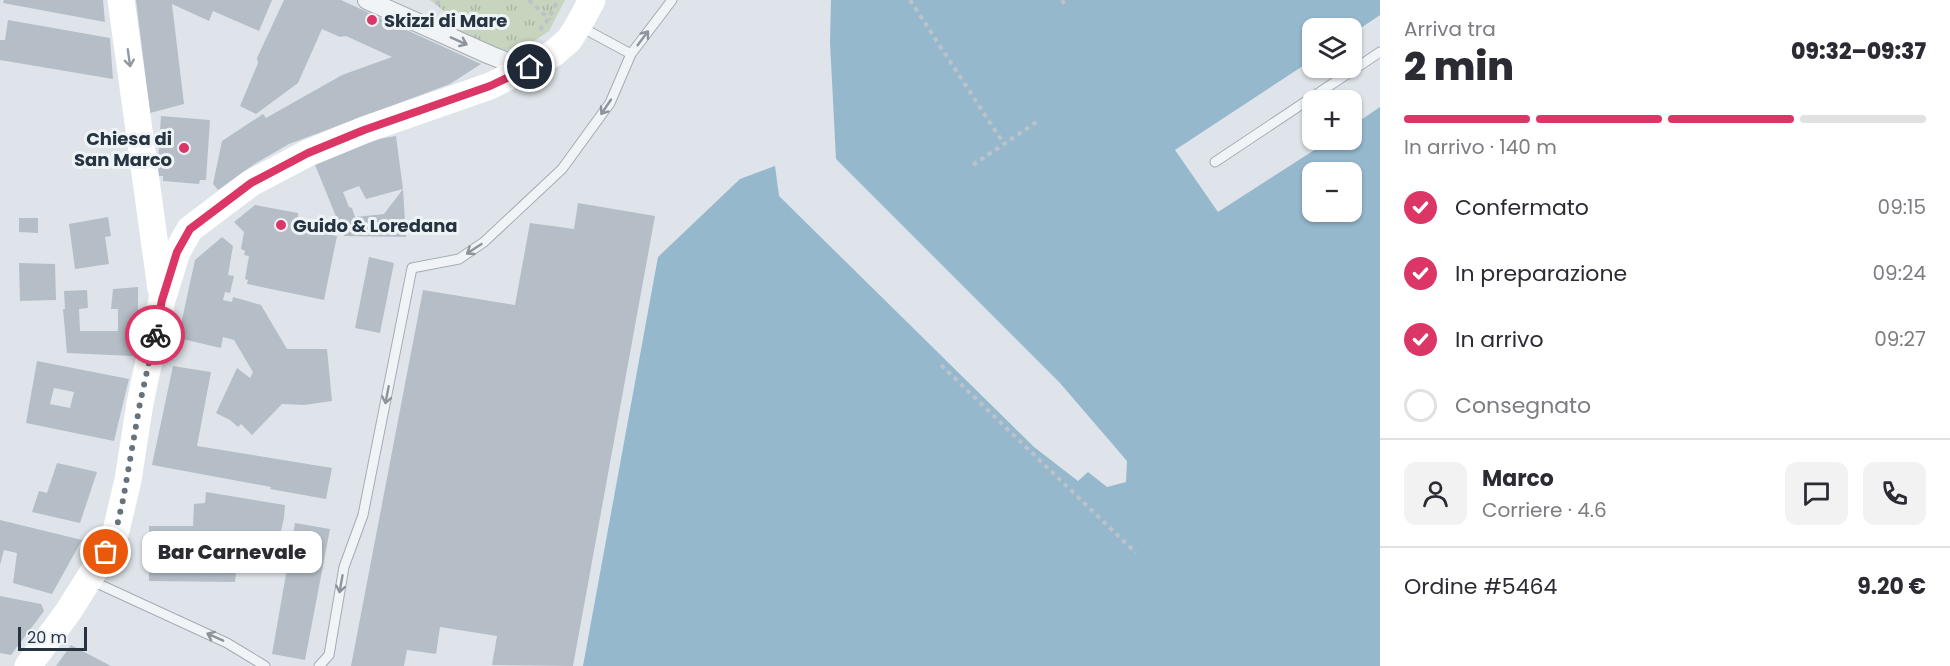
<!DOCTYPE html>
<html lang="it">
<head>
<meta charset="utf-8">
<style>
	body { margin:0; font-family:Poppins,sans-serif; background:#f2f2f3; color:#2b2b33; height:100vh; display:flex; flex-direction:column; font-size:22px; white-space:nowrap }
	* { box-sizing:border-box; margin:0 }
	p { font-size:20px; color:#7c7c81 }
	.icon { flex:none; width:33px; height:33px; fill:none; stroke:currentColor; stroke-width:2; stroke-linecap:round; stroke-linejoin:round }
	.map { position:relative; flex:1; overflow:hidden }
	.side { display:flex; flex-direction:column; background:#fff; width:570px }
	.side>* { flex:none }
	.fabs { position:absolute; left:1302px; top:18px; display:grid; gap:12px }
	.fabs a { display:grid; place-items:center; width:60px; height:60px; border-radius:12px; background:#fff; box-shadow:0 2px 4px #0004; font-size:30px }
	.scale { position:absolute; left:18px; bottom:15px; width:69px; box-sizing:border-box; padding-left:6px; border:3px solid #263442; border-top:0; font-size:16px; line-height:21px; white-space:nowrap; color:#263442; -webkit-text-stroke:4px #eef3f6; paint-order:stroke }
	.pin { position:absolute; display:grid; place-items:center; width:51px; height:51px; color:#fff; margin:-26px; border:3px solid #fff; border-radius:50%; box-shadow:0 2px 6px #0007 }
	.courier { position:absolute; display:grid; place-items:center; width:60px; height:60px; margin:-30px; border:4px solid #db3666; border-radius:50%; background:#fff; color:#222; box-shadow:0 2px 8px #0007 }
	.bubble { position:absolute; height:42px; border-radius:12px; background:#fff; box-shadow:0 2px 4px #0004; font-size:20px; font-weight:800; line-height:42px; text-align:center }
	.headline em { font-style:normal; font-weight:800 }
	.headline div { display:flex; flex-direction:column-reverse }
	.headline { display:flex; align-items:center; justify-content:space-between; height:102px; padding:0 24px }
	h1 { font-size:39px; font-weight:800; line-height:45px }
	.bar { display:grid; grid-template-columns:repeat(4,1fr); gap:9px 6px; align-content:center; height:72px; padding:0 24px }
	.bar i { height:8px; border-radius:4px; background:#e1e1e2 }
	.bar .on { background:#db3666 }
	.bar p { grid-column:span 4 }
	.line { display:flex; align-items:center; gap:15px; padding:0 24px; border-top:2px solid #e1e1e2 }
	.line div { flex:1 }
	.round { display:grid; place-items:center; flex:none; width:63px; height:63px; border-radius:12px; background:#f2f2f3 }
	ol { padding:0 24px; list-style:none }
	li { display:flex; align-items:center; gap:18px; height:66px }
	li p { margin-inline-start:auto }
	li .icon { padding:6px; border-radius:50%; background:#db3666; color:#fff; stroke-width:4 }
	li:last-child { color:#7c7c81 }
	li i { width:33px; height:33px; border:3px solid #e1e1e2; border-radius:50% }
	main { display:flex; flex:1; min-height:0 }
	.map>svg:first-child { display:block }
	.park { fill:url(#park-tufts) }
	.water { fill:#95b8cd; fill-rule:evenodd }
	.building { fill:#b5bec7; fill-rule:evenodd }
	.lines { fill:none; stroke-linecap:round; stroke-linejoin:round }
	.lane-casing { stroke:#a3acb4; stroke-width:11 }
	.street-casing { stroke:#a3acb4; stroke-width:20 }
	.path { stroke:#bcc2c8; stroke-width:4; stroke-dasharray:4.5 4.5; stroke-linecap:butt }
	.lane { stroke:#f1f4f7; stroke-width:9 }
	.street { stroke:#f1f4f7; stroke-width:18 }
	.secondary { stroke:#fff; stroke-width:27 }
	.oneway { stroke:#8c949c }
	.oneway2 { stroke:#929aa0 }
	.done { stroke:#66727c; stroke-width:6; stroke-dasharray:0 10.8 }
	.route { stroke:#db3666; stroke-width:8 }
	.poi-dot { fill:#db3666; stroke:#eef3f6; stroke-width:2 }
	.labels { text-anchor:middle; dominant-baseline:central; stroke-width:6; stroke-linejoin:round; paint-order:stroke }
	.poi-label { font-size:18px; font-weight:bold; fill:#263442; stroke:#eef3f6; text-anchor:start }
</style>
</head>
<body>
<main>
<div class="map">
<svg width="1380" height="666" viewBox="0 0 1380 666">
	<defs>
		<pattern id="park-tufts" width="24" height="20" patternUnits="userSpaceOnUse" patternTransform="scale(1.5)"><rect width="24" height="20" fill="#c7d4be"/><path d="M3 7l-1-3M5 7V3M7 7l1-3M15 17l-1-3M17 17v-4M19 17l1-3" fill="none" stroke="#abb7a4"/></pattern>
	</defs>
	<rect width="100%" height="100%" fill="#dee4e9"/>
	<!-- park -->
	<path class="park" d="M 430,0 L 565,0 L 549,31 L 528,45 L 501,51 L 442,25 L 444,11 Z"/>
	<!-- water -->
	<path class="water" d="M 831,0 L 1380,0 L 1380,15 L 1352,34 L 1352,28 L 1312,28 L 1312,60 L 1175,150 L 1218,212 L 1330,140 L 1352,140 L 1352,126 L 1380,107 L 1380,666 L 583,666 L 658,257 L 740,179 L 775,166 L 779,196 L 1034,447 L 1078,481 L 1088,472 L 1107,487 L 1126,482 L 1127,461 L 1060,383 L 836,159 L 830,42 ZM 1312,172 L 1352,172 L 1352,212 L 1312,212 Z"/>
	<!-- building -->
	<path class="building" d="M 4,0 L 103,0 L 105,22 L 3,3 Z
		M 136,0 L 272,0 L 259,31 L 213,11 L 209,21 L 172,4 L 184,104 L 150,113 Z
		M 284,0 L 341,0 L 481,64 L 450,84 L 289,144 L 256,163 L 218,190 L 213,184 L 222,141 L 263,114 L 266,118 L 342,75 L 392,57 L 346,36 L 340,37 L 322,29 L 298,83 L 256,114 L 240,106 L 258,63 L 257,58 Z
		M 8,20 L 110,38 L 113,79 L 0,60 L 0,40 L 5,40 Z
		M 161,116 L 210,120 L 206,180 L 200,180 L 199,184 L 163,181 L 163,176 L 157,176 Z
		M 396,136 L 403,189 L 406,237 L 344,236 L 315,165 L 378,139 ZM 359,186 L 366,199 L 403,189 L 384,214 L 355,217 L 352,208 L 349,207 L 343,192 Z
		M 578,203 L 655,216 L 573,666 L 492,665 L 497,636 L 440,627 L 436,654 L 407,650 L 404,666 L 351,666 L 423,290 L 515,305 L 530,223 L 574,229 Z
		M 255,205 L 298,213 L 299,228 L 337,236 L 324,300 L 247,284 L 248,280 L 245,279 L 249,256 L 244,255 L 245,251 L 241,249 L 244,232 L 234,222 Z
		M 108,217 L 111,236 L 105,237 L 109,264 L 75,269 L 69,224 Z
		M 19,218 L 38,218 L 38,233 L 19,232 Z
		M 222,237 L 233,246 L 228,275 L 234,276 L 230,293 L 225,292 L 223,300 L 232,302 L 233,297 L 261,305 L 287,349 L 327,349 L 332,401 L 304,405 L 282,404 L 252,435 L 241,424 L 238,427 L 230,420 L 216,413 L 237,368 L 250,378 L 253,372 L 234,340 L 223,337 L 221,348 L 178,338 L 195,260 Z
		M 369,257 L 394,263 L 380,333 L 355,328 Z
		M 19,263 L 55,264 L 56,300 L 20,301 Z
		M 138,287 L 138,338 L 133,356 L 67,353 L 63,309 L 65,309 L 64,291 L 87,290 L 88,308 L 79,309 L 80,331 L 118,331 L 118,309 L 111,309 L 113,289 Z
		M 37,361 L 129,379 L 114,441 L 26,423 ZM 54,388 L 74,392 L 70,408 L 50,404 Z
		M 173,366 L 211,372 L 197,446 L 332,468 L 326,499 L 270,489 L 271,487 L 152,465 Z
		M 57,463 L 97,472 L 80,523 L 32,512 L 39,491 L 47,493 Z
		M 206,492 L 285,505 L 284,518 L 275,557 L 256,552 L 238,554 L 235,582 L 149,581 L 149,526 L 193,526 L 194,504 L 205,503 Z
		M 0,520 L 82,540 L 52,594 L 13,583 L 17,553 L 4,550 L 0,565 Z
		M 295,523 L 330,529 L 305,660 L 272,654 Z
		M 0,596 L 41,604 L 44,611 L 11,655 L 0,653 Z
		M 71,645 L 111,666 L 56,666 Z"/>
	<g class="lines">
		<defs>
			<path id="lane" d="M 581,27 L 631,54 L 672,0
				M 1215,162 L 1380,52
				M 90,580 L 227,643 L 265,666
				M 319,666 L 329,655 L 344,567 L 363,515 L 412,268 L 459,259 L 484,242 L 562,169 L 610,103 L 631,54"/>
			<path id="street" d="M 367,0 L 490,55 L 510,63 L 530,67"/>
		</defs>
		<!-- lane casing -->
		<use href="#lane" class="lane-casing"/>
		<!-- street casing -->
		<use href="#street" class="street-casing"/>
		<!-- path -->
		<path class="path" d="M 529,0 L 550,20
			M 910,0 L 1004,144
			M 1062,0 L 1065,5
			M 437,5 L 439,0
			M 540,30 L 548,19 L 558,0
			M 973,165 L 1038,121
			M 941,365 L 1136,553"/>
		<!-- lane -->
		<use href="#lane" class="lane"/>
		<!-- street -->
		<use href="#street" class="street"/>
		<!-- secondary -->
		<path class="secondary" d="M 121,0 L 161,289
			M 28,666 L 68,612 L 114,539 L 128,480 L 140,403 L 162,300 L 177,252 L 190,229 L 251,183 L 308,153 L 364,130 L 490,86 L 542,60 L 554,53 L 569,40 L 578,26 L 592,0"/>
	</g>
	<!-- one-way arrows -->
	<defs><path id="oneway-shaft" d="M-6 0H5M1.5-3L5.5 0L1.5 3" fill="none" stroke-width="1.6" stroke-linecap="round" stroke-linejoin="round" transform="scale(1.5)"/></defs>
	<g class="oneway">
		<use href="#oneway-shaft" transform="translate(643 38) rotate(-53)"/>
		<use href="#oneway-shaft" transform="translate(459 41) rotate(24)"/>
		<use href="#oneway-shaft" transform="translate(606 107) rotate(124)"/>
		<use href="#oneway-shaft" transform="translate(474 249) rotate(147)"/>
		<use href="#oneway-shaft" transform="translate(387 395) rotate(101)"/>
		<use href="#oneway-shaft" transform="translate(341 584) rotate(100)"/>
		<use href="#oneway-shaft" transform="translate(215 637) rotate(-156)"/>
	</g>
	<use class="oneway2" href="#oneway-shaft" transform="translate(129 58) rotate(82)"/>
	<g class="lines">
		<!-- done -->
		<path class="done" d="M 106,552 L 114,539 L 123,500 L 140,403 L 155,335"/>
		<!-- route -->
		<path class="route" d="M 155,335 L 162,300 L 177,252 L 190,229 L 251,183 L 308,153 L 364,130 L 490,86 L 530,67"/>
	</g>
	<!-- markers -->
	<g class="poi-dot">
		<circle cx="372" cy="20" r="6"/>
		<circle cx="184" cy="148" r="6"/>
		<circle cx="281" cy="225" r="6"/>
	</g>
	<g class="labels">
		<!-- poi labels -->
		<g class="poi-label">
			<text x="384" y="20">Skizzi di Mare</text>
			<text x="172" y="138" text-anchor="end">Chiesa di<tspan x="172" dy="21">San Marco</tspan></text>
			<text x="293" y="225">Guido &amp; Loredana</text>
		</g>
	</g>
</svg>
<div class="fabs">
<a><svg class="icon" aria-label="layers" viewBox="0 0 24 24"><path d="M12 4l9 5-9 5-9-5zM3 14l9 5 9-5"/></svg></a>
<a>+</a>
<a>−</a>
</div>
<div class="scale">20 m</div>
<div class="pin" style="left:106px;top:552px;background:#ea580c"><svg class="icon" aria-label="bag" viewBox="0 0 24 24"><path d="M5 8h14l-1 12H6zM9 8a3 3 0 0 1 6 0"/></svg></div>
<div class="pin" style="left:530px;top:67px;background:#1f2937"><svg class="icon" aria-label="home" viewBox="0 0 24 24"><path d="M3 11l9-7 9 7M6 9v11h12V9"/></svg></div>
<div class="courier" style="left:155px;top:335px"><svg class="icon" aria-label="bike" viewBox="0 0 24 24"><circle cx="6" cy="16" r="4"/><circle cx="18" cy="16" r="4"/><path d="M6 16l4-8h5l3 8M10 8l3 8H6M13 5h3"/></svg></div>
<div class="bubble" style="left:142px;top:531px;width:180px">Bar Carnevale</div>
</div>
<section class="side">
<div class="headline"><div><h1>2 min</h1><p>Arriva tra</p></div><em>09:32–09:37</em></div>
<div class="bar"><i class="on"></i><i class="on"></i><i class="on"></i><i></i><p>In arrivo · 140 m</p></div>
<ol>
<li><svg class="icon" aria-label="check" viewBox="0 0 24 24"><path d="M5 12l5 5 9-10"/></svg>Confermato<p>09:15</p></li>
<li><svg class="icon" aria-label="check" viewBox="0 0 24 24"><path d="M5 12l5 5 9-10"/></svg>In preparazione<p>09:24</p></li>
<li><svg class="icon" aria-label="check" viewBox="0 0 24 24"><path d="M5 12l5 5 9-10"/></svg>In arrivo<p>09:27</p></li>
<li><i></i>Consegnato</li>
</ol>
<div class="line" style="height:108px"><a class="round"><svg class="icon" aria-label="person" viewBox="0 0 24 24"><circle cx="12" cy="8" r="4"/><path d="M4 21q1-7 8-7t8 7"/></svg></a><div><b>Marco</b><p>Corriere · 4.6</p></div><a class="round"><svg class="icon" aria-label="chat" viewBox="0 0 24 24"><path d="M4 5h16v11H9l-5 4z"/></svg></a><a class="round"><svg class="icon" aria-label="phone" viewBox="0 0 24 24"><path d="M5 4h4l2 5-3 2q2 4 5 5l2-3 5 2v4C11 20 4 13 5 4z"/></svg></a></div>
<div class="line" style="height:78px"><div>Ordine #5464</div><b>9.20 €</b></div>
</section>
</main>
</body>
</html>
